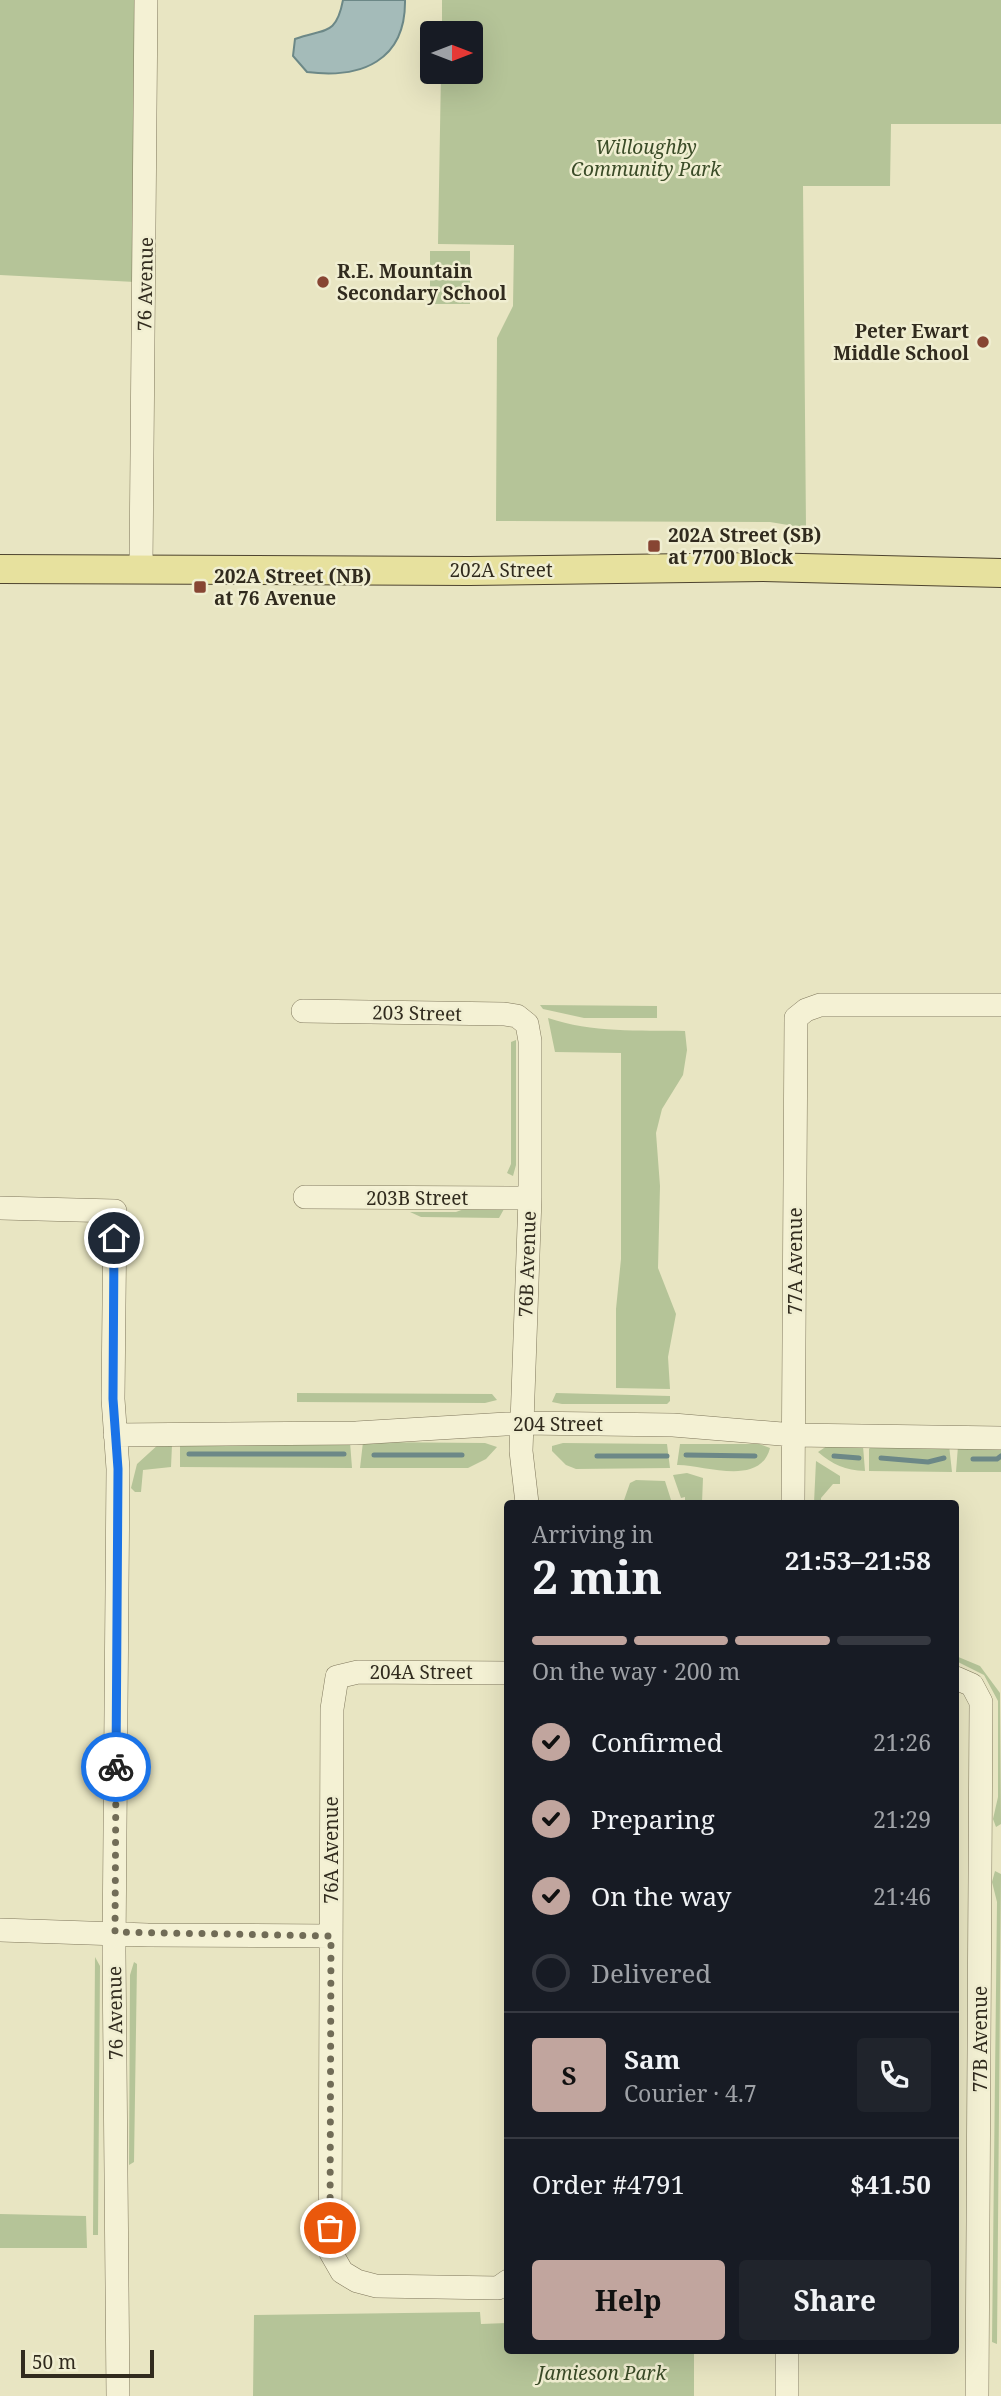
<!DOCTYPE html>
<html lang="en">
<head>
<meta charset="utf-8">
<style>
	body { margin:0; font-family:"Noto Serif",serif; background:#20242c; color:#f1f3f6; height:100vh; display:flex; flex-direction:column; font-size:26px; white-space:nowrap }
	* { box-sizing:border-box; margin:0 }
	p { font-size:23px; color:#9ea1a6 }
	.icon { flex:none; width:38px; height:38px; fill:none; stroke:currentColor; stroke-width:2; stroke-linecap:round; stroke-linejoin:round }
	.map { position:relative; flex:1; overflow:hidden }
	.side { position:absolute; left:504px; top:1500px; width:455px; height:854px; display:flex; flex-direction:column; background:#171b24; border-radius:7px; box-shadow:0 7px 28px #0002 }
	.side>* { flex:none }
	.needle { width:46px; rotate:90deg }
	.fabs { position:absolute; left:420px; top:21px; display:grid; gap:14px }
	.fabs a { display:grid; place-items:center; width:63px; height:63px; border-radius:7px; background:#171b24; box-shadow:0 7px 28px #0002; font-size:35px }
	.scale { position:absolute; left:21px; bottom:18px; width:133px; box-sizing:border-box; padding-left:7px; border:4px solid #312b1e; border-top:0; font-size:19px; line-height:24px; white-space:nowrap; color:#312b1e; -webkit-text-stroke:5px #f0eed1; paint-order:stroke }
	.pin { position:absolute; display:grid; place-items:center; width:60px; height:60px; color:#fff; margin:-30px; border:4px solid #fff; border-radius:50%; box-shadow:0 2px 7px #0007 }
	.courier { position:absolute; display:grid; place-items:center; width:70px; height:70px; margin:-35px; border:5px solid #1a73e8; border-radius:50%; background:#fff; color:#222; box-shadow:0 2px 9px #0007 }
	.summary em { font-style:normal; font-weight:700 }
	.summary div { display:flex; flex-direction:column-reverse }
	.summary { display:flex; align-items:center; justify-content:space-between; height:119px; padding:0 28px }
	h1 { font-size:46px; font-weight:700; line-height:52px }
	.bar { display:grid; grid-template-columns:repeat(4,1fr); gap:10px 7px; align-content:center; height:84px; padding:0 28px }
	.bar i { height:9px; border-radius:5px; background:#363941 }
	.bar .selected { background:#c1a59e }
	.bar p { grid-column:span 4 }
	.line { display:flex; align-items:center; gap:18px; padding:0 28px; border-top:2px solid #363941 }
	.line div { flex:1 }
	.round { display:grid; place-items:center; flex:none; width:74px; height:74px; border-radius:7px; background:#20242c }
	ol { padding:0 28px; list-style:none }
	li { display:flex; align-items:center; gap:21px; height:77px }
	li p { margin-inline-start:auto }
	li .icon { padding:7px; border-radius:50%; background:#c1a59e; color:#111; stroke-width:4 }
	li:last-child { color:#9ea1a6 }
	li i { width:38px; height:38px; border:4px solid #363941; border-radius:50% }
	.action { display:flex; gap:14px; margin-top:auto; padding:14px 28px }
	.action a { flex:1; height:80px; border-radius:7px; background:#c1a59e; color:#111; font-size:28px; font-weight:700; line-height:80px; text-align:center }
	.action a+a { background:#20242c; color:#f1f3f6 }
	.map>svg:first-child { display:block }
	.green { fill:#b5c498 }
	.water { fill:#a4bbb9; stroke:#6c8887; stroke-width:2 }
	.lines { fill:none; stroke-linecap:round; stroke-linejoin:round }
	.stream { stroke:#6c8887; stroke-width:5 }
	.minor-casing { stroke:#7f775c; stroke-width:24 }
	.major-casing { stroke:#4e442f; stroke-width:30 }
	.minor { stroke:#f4f1d4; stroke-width:23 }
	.major { stroke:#e7e19e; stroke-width:28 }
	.done { stroke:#716c57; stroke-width:7; stroke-dasharray:0 12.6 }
	.route { stroke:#1a73e8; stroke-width:9 }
	.poi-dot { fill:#874533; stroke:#f0eed1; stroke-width:2.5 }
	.labels { text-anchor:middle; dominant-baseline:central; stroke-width:5; stroke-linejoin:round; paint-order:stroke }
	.park-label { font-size:19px; font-style:italic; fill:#3a4b27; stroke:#f0eed1 }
	.poi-label { font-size:19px; font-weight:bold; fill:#312b1e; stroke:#f0eed1; text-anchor:start }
	.street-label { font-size:19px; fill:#312b1e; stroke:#f0eed1 }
</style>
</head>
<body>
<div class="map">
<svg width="1001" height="2396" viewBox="0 0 1001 2396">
	<rect width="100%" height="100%" fill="#e8e5c2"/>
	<!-- green -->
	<path class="green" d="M 0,0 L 135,0 L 135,282 L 0,275 Z
		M 442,0 L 1001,0 L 1001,124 L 891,124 L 890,186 L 803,186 L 806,528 L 770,522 L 496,521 L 497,338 L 513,306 L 514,245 L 438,244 L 441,72 L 471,72 L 471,33 L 442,33 Z
		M 430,251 L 470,251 L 470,304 L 430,304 Z
		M 540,1005 L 657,1006 L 657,1018 L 584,1018 L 543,1009 Z
		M 548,1018 C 592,1033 639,1030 685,1031 L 687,1050 L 683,1075 L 662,1109 L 656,1133 L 660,1186 L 658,1268 L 676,1314 L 668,1357 L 670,1389 L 616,1388 L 616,1309 L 621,1259 L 621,1053 L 555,1052 Z
		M 516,1040 L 516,1165 L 513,1176 L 507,1173 L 511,1164 L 511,1042 Z
		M 472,1206 L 504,1209 L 499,1218 L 421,1217 L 410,1212 L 456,1212 Z
		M 297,1393 L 492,1394 L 497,1400 L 485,1403 L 297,1402 Z
		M 556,1393 L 670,1396 L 670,1401 L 667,1404 L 562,1404 L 552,1402 Z
		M 350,1442 L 352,1468 L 180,1467 L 180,1445 Z
		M 363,1442 L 485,1443 L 497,1447 L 486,1459 L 468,1468 L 360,1468 Z
		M 160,1443 L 172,1445 L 171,1467 L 143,1470 L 141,1492 L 135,1492 L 131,1488 L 137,1464 Z
		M 563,1443 L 667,1444 L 670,1468 L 576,1469 L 566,1465 L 552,1451 L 552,1446 Z
		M 680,1444 L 759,1444 L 770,1448 C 760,1488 702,1464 677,1465 Z
		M 872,1445 L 949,1445 L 952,1472 L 869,1471 L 869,1449 Z
		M 827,1446 L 863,1446 L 865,1471 C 845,1470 833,1465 818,1452 Z
		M 958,1446 L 1001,1446 L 1001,1472 L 956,1472 Z
		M 816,1461 L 840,1476 L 840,1484 L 833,1484 L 821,1498 L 821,1503 L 814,1503 Z
		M 687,1473 L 703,1478 L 702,1503 L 685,1503 L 685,1497 L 681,1498 L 673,1475 Z
		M 636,1480 L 665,1481 L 672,1503 L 623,1503 L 630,1483 Z
		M 956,1656 L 980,1666 L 1000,1693 L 1001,1824 L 996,1827 L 993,1819 L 998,1797 L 998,1701 L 984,1675 L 956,1661 Z
		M 995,1871 L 1001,1874 L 997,2344 L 992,2342 L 997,1902 L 992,1882 Z
		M 95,1957 L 100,1966 L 98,2235 L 93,2235 Z
		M 134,1962 L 137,1964 L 134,2162 L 129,2165 L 130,1975 Z
		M 0,2214 L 86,2216 L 87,2248 L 0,2248 Z
		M 480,2312 L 481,2324 L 507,2323 L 508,2350 L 694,2350 L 694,2396 L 253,2396 L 254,2315 Z"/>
	<!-- water -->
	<path class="water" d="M 343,0 L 405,0 C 406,61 361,79 307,72 L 293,56 L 295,39 C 324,28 336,37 343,0 Z"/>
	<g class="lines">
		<!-- stream -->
		<path class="stream" d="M 189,1454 L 344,1454
			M 374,1455 L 462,1455
			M 686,1455 L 755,1456
			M 597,1456 L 667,1456
			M 834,1456 L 859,1458
			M 881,1458 L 928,1462 L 944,1458
			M 973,1459 L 997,1459 L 1001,1456"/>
		<defs>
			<path id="minor" d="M 141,567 L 146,0
				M 303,1011 L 504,1014 L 517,1016 L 527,1024 L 530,1041 L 530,1198 L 521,1451 L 527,1503
				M 305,1197 L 530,1198
				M 0,1208 L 115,1211 L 113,1399 L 118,1469 L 114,1952 L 118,2396
				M 115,1435 L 356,1433 L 523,1423 L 673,1425 L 794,1435 L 1001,1438
				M 793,1503 L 796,1018 L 806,1010 L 820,1005 L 1001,1005
				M 508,1673 L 358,1672 L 337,1677 L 332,1709 L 330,2251 L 342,2272 L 357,2281 L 376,2286 L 498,2288 L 508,2281
				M 956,1678 L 972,1685 L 981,1702 L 977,2396
				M 0,1930 L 148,1935 L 331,1936
				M 787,2350 L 787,2396"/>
			<path id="major" d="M 0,569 L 469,571 L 763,567 L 1001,573"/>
		</defs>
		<!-- minor casing -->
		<use href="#minor" class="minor-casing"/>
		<!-- major casing -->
		<use href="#major" class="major-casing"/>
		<!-- minor -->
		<use href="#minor" class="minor"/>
		<!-- major -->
		<use href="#major" class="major"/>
	</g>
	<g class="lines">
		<!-- done -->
		<path class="done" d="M 116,1767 L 115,1932 L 331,1936 L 330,2228"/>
		<!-- route -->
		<path class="route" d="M 114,1238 L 113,1399 L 118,1469 L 116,1767"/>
	</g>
	<!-- markers -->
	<g class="poi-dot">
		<circle cx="323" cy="282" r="7"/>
		<circle cx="983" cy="342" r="7"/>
		<rect x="647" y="539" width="14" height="14" rx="3.5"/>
		<rect x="193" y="580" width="14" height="14" rx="3.5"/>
	</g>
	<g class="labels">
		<!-- park labels -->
		<g class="park-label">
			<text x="646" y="147">Willoughby<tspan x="646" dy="22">Community Park</tspan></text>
			<text x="602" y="2373">Jamieson Park</text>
		</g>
		<!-- poi labels -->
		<g class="poi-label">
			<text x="337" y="271">R.E. Mountain<tspan x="337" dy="22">Secondary School</tspan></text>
			<text x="969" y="331" text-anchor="end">Peter Ewart<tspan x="969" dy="22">Middle School</tspan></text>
			<text x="668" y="535">202A Street (SB)<tspan x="668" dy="22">at 7700 Block</tspan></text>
			<text x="214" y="576">202A Street (NB)<tspan x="214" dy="22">at 76 Avenue</tspan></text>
		</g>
		<!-- street labels -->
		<g class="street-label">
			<text transform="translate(145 284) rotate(-89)">76 Avenue</text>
			<text x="501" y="570">202A Street</text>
			<text transform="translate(417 1013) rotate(1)">203 Street</text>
			<text x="417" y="1198">203B Street</text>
			<text transform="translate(795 1261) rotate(-90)">77A Avenue</text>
			<text transform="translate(527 1264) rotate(-88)">76B Avenue</text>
			<text x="558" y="1424">204 Street</text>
			<text x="421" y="1672">204A Street</text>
			<text transform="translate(331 1850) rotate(-90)">76A Avenue</text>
			<text transform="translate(115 2013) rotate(-91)">76 Avenue</text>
			<text transform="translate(980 2039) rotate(-90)">77B Avenue</text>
		</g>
	</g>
</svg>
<div class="fabs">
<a><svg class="needle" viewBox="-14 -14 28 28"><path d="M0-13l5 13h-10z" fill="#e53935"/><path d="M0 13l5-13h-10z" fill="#9ea1a6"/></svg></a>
</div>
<div class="scale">50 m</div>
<div class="pin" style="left:330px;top:2228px;background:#ea580c"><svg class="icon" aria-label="bag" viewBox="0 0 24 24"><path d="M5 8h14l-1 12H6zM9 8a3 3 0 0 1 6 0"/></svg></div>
<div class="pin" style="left:114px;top:1238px;background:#1f2937"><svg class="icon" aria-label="home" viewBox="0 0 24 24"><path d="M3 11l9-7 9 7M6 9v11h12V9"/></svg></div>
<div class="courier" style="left:116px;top:1767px"><svg class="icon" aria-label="bike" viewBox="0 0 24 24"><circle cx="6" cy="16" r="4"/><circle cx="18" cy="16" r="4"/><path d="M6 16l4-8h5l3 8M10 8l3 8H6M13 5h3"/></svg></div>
<section class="side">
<div class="summary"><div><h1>2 min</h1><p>Arriving in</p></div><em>21:53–21:58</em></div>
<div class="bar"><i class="selected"></i><i class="selected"></i><i class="selected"></i><i></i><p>On the way · 200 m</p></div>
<ol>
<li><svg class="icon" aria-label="check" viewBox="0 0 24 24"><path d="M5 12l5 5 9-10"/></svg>Confirmed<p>21:26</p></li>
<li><svg class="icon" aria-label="check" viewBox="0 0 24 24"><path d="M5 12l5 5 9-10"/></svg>Preparing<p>21:29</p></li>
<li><svg class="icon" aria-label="check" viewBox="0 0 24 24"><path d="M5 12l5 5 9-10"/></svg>On the way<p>21:46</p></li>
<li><i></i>Delivered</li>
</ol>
<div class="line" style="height:126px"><b class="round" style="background:#c1a59e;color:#111">S</b><div><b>Sam</b><p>Courier · 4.7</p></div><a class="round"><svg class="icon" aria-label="phone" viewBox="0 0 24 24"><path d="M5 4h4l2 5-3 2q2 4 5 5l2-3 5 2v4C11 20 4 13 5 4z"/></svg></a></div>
<div class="line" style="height:91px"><div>Order #4791</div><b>$41.50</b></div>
<div class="action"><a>Help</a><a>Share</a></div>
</section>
</div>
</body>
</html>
